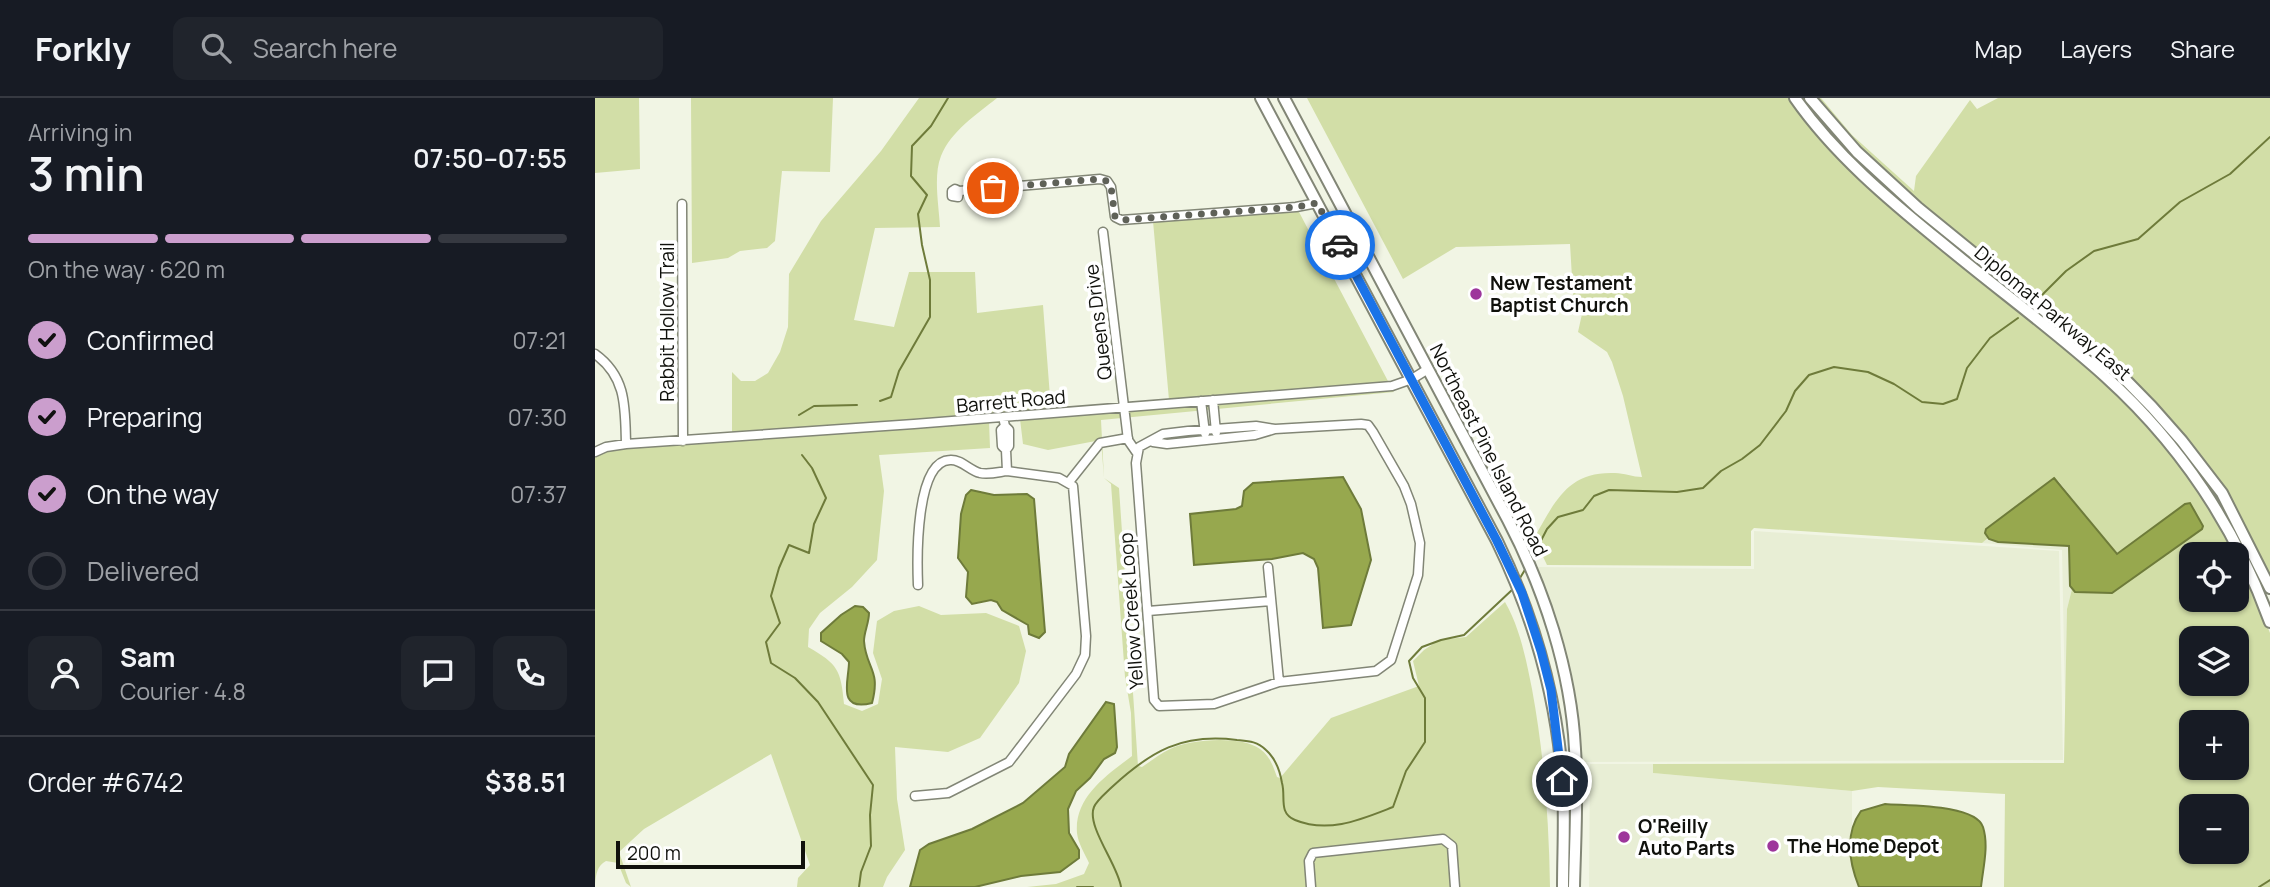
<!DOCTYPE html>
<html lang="en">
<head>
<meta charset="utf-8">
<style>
	body { margin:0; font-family:Manrope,sans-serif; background:#20242c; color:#f1f3f6; height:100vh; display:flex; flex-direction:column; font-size:26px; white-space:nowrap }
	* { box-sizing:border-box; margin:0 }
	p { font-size:23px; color:#9ea1a6 }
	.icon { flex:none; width:38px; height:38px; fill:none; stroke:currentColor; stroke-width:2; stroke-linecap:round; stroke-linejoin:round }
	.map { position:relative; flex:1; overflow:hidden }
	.details { display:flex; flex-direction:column; background:#171b24; width:595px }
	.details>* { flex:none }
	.buttons { position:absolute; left:1584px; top:444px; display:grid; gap:14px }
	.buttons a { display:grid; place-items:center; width:70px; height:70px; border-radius:14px; background:#171b24; box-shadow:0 2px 5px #0004; font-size:35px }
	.scale { position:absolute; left:21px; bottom:18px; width:189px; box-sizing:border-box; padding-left:7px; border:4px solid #10110c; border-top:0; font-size:19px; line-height:24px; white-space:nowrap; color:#10110c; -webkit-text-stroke:5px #fff; paint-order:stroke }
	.pin { position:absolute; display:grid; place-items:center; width:60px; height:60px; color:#fff; margin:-30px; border:4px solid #fff; border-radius:50%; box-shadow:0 2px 7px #0007 }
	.courier { position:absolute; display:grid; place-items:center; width:70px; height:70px; margin:-35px; border:5px solid #1a73e8; border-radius:50%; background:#fff; color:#222; box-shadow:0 2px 9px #0007 }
	.head em { font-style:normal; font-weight:600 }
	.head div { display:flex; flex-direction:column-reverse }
	.head { display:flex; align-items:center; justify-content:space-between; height:119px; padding:0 28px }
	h1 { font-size:46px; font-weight:600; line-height:52px }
	.bar { display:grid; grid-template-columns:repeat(4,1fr); gap:10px 7px; align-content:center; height:84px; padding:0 28px }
	.bar i { height:9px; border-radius:5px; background:#363941 }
	.bar .selected { background:#cb9ecd }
	.bar p { grid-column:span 4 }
	.line { display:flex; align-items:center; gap:18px; padding:0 28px; border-top:2px solid #363941 }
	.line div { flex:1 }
	.round { display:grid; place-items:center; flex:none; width:74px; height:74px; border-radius:14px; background:#20242c }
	ol { padding:0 28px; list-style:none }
	li { display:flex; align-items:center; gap:21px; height:77px }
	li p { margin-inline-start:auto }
	li .icon { padding:7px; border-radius:50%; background:#cb9ecd; color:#111; stroke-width:4 }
	li:last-child { color:#9ea1a6 }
	li i { width:38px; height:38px; border:4px solid #363941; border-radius:50% }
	header { display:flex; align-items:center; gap:42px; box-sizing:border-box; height:98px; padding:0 35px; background:#171b24; border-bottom:2px solid #363941 }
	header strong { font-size:33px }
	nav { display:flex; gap:38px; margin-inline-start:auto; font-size:24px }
	.search { width:490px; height:63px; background:#20242c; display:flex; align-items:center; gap:18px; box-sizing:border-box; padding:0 24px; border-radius:14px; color:#9ea1a6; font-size:26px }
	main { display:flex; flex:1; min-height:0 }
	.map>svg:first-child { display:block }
	.built { fill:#e8eed5 }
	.green { fill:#d2dea7; fill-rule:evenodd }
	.water { fill:#97a84e; stroke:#6e7b3a; stroke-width:2 }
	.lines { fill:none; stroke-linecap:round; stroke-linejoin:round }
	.stream { stroke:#6e7b3a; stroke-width:2 }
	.minor-casing { stroke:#828676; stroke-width:11 }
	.major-casing { stroke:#828676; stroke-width:14 }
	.minor { stroke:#fff; stroke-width:8 }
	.major { stroke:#fff; stroke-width:10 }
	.done { stroke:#5f6158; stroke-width:7; stroke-dasharray:0 12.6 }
	.route { stroke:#1a73e8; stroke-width:9 }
	.poi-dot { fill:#9d369b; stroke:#fff; stroke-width:2.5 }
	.labels { text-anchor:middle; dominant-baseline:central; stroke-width:7; stroke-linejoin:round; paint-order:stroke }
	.poi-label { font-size:19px; font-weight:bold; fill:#10110c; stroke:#fff; text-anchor:start }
	.street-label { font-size:19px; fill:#10110c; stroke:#fff }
</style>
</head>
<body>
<header>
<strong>Forkly</strong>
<div class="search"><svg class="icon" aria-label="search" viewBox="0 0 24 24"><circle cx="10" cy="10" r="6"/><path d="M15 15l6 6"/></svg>Search here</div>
<nav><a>Map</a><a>Layers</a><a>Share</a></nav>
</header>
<main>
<section class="details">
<div class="head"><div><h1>3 min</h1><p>Arriving in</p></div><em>07:50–07:55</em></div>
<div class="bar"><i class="selected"></i><i class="selected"></i><i class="selected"></i><i></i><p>On the way · 620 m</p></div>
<ol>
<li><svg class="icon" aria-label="check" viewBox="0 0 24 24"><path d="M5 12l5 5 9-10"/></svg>Confirmed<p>07:21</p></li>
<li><svg class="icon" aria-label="check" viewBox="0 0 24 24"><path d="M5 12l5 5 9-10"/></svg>Preparing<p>07:30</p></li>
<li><svg class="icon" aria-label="check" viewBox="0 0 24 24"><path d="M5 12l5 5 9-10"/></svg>On the way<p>07:37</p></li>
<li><i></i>Delivered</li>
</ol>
<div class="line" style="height:126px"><a class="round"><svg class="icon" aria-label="person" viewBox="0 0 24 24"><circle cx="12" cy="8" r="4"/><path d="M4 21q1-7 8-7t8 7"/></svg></a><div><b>Sam</b><p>Courier · 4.8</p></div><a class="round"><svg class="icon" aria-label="chat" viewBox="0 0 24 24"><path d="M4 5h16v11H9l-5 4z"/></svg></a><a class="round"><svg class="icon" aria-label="phone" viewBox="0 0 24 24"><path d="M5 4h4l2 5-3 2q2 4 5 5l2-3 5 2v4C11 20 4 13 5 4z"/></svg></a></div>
<div class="line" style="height:91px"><div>Order #6742</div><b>$38.51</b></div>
</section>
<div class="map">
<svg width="1675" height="789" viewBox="0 0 1675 789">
	<rect width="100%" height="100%" fill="#f1f5e4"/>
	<!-- built -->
	<path class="built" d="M 1159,433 L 1464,453 L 1468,662 L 986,664 L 983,631 L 955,507 L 941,469 L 1159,471 Z
		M 1393,440 L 1403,444 L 1471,447 L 1476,452 L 1477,491 L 1472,511 L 1471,651 L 1467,452 L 1387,445 Z
		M 995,666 L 1058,666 L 1058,675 L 1257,693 L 1257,728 L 1254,741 L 1263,789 L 994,789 Z"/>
	<!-- green -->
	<path class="green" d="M 0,0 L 44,0 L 45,71 L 0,75 Z
		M 96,0 L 238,0 L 235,74 L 187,73 L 180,143 L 172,150 L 145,153 L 133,160 L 97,165 Z
		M 324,0 L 402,0 C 381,17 356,33 346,58 C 338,78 344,108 345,129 L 280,130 L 259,222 L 299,229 L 314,174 L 380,174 L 382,215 L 448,207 L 456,312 L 137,336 L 137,274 L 146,283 L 160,283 L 173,275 L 185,254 L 193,229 L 194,176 L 226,123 L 286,53 Z
		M 712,0 L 1196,0 L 1225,37 L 1293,104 L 1510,283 L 1584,364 L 1615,407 L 1650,473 L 1675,535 L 1675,789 L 1409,789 L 1410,696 L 1283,689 L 1257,693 L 1058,675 L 1058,666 L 1469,665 L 1472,511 L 1477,491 L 1481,494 L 1517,494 L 1606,431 L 1607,428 L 1595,406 L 1590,406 L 1522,456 L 1464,384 L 1459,380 L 1391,431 L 1390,435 L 1393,440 L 1387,445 L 1159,430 L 1156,433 L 1156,468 L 952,467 L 939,440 C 960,404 972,373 1020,375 C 1029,375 1038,379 1047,379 L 1028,298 L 1017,264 L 1012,254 L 983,234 L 987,216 L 978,196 L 975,146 L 861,149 L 808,181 ZM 1596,457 L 1642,457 L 1642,502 L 1596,502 ZM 1596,541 L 1642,541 L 1642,586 L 1596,586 ZM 1596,625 L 1642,625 L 1642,670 L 1596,670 ZM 1596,709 L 1642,709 L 1642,754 L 1596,754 Z
		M 1219,0 L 1226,0 L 1257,37 L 1319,93 L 1321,78 L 1375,2 L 1382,11 L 1403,0 L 1675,0 L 1675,482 L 1644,417 L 1560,306 L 1354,132 L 1265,52 Z
		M 704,114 L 794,285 L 574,302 L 558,123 Z
		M 797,292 L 799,294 L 506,322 L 509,380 L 524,390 L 543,668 L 547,669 C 556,663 565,656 575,651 C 595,641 646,637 665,651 C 675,658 678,668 682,679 L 685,680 L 736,620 L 824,588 L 818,563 L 829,552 L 844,542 L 871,539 L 910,504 C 925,530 931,561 937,591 C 949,656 954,722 955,789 L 432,789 L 461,786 L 489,776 L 494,765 C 490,756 483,745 482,735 C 479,699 512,677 537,658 L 536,615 L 530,579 L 516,386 L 509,380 L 506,342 L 453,352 L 428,346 L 425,321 L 394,323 L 395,350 L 284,357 L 289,393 L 282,462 L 257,489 L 225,515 L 214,531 L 213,549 C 243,566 246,572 249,606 L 267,613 L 283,606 L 287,581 L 278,555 L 282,523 L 299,513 L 324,508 L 346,517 L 391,515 L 424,528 L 431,553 L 424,585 L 385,640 L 353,654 L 300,649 L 302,701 L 310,752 L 292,779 L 288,789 L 202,789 L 203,780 L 215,767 L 176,656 L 49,731 L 24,754 L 36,789 L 31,785 L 23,765 L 11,763 C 2,768 1,776 0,786 L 0,360 L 6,354 L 31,349 C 287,335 542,311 797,292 Z"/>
	<!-- water -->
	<path class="water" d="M 748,379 L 766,411 L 776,462 L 756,527 L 728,530 L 723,470 L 719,461 L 708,455 L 677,461 L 599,467 L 595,416 L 641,411 L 647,408 L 649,393 L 658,385 Z
		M 1459,380 L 1522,456 L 1590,406 L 1595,405 L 1608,428 L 1607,431 L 1517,495 L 1480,494 L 1475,488 L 1474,448 L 1403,444 L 1394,441 L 1390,435 L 1391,431 Z
		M 376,392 L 399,397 L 432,396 L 439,401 L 450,534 L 444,540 L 434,536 L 433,527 L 407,512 L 402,504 L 396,502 L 377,506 L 371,499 L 373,474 L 363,460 L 366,416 L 371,397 Z
		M 260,508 L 268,509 L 274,515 C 274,525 269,534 269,543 C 271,571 286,571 277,605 C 241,614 254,582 254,564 L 247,556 L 226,543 L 226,535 L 246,517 Z
		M 511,604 L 519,606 L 522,649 L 520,655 L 509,661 L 495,680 L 481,693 L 473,711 L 474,735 L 484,752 L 484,760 L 465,774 L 426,778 L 380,789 L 315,789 L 325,752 L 334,746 L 377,731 L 428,705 L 470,669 L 474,656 Z
		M 1290,706 C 1312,708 1380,706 1388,729 C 1394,748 1388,770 1386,789 L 1264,789 C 1254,764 1250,735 1266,713 Z"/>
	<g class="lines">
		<!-- stream -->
		<path class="stream" d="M 1446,198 L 1471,173 L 1499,153 L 1543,141 L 1585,104 L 1635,76 L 1675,39
			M 285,303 L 296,299 L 304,273 L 335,219 L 335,182 L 327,147 L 323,116 L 332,97 L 316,78 L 317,48 L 336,28 L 353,0
			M 204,317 L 219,308 L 262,307
			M 207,357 L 217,370 L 231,400 L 219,426 L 214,455 L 194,447 L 184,470 L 176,498 L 185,525 L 171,544 L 176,565 L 200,580 L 223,604 L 278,687 L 275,717 L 276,748 L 266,774 L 264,789
			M 936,462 L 952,431 L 963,419 L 988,412 L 999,398 L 1014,392 L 1082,394 L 1108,390 L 1126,373 L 1147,361 L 1165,347 L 1191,313 L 1200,293 L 1214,277 L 1239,269 L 1273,274 L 1299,286 L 1327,304 L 1348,306 L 1362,301 L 1372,270 L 1395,240 L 1423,220
			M 925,480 L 931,470
			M 482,789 L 498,789
			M 526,789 C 523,767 491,728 499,709 C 502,702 511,695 517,689 C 556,653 587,635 642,642 C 653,643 662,643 671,652 C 680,660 685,673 687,685 C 691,699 683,715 700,722 C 734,736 767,721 798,709 L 811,673 L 830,644 L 830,600 L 818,580 L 814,563 L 827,549 L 846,542 L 869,537 L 918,491
			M 1664,789 L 1675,782"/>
		<defs>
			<path id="minor" d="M 364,93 L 363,99 L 357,98 L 357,93 L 360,91 L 364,93 L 505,81 L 512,83 L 516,89 L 520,119 L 526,122 L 701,109 L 722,105
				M 87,106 L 88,343
				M 508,134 L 533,342 L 542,355
				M 0,256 C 32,279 30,310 31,346
				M 618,302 L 621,334
				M 606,303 L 610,335
				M 408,319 L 410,328 L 414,332 L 414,348 L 411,352 L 407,348 L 406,332 L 410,328
				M 766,326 L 773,327 L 778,334 L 809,388 L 816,406 L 825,445 L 823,477 L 796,562 L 781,573 L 684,584 L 619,606 L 564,608 L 559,602 L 541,365 L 544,349 L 568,336 L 593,333 L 661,328 L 680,331 Z
				M 558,344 L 572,346 L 660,337 L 680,331
				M 0,354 L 11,349 L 31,346 L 319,326 L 797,288 L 817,281 L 833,271
				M 474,384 L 505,345 L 533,340
				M 673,469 L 684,584
				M 323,487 C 322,462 320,363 355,362 C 366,361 374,372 385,375 C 394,377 404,374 412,373
				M 553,513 L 676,503
				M 320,698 L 353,695 L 414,664 L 481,576 L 490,557 L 491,538 L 478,388 L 464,380 L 412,373 L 411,352
				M 716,789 L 714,763 L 718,755 L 848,741 L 857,748 L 860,789"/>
			<path id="major" d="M 666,0 L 902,443 C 940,521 962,600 968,686 C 970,721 968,755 968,789
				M 689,0 L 913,422 C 949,491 976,572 980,651 C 983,697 980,743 979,789
				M 1200,0 C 1239,56 1294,102 1347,145 C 1401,190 1459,232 1511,279 C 1585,346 1641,430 1675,524
				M 1215,0 L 1262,54 L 1323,110 L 1515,266 L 1557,309 L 1587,343 L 1627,395 L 1675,490"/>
		</defs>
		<!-- minor casing -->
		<use href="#minor" class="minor-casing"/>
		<!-- major casing -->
		<use href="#major" class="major-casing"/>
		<!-- minor -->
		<use href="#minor" class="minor"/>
		<!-- major -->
		<use href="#major" class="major"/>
	</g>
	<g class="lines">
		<!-- done -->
		<path class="done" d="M 398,90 L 505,81 L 512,83 L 516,89 L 520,119 L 526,122 L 701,109 L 722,105 L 745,147"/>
		<!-- route -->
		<path class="route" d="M 745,147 L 902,443 L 927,495 L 946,553 L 956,592 L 967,683"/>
	</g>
	<!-- markers -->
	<g class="poi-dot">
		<circle cx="881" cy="196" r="7"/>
		<circle cx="1029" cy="739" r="7"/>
		<circle cx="1178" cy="748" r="7"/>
	</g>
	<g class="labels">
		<!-- poi labels -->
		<g class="poi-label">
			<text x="895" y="185">New Testament<tspan x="895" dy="22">Baptist Church</tspan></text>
			<text x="1043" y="728">O'Reilly<tspan x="1043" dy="22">Auto Parts</tspan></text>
			<text x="1192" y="748">The Home Depot</text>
		</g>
		<!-- street labels -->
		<g class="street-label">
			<text transform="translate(1458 215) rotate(40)">Diplomat Parkway East</text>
			<text transform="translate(72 224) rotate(-90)">Rabbit Hollow Trail</text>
			<text transform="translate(503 224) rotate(-97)">Queens Drive</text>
			<text transform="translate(416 303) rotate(-5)">Barrett Road</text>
			<text transform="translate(894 352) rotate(63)">Northeast Pine Island Road</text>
			<text transform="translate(536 513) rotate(-94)">Yellow Creek Loop</text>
		</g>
	</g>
</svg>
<div class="buttons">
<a><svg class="icon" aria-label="locate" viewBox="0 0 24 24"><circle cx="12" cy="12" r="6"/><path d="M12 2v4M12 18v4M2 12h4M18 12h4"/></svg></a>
<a><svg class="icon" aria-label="layers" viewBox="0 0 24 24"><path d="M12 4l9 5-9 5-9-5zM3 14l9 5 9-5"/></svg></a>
<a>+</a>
<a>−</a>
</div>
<div class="scale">200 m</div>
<div class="pin" style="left:398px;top:90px;background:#ea580c"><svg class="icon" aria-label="bag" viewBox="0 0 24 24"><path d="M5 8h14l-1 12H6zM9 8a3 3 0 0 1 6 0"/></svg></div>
<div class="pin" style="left:967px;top:683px;background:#1f2937"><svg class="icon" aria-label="home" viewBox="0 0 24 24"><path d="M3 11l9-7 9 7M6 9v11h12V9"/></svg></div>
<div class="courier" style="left:745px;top:147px"><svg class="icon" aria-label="car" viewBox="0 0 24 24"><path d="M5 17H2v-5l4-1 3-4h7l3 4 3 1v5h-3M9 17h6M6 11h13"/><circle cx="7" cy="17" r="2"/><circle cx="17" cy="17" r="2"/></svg></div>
</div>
</main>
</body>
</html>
